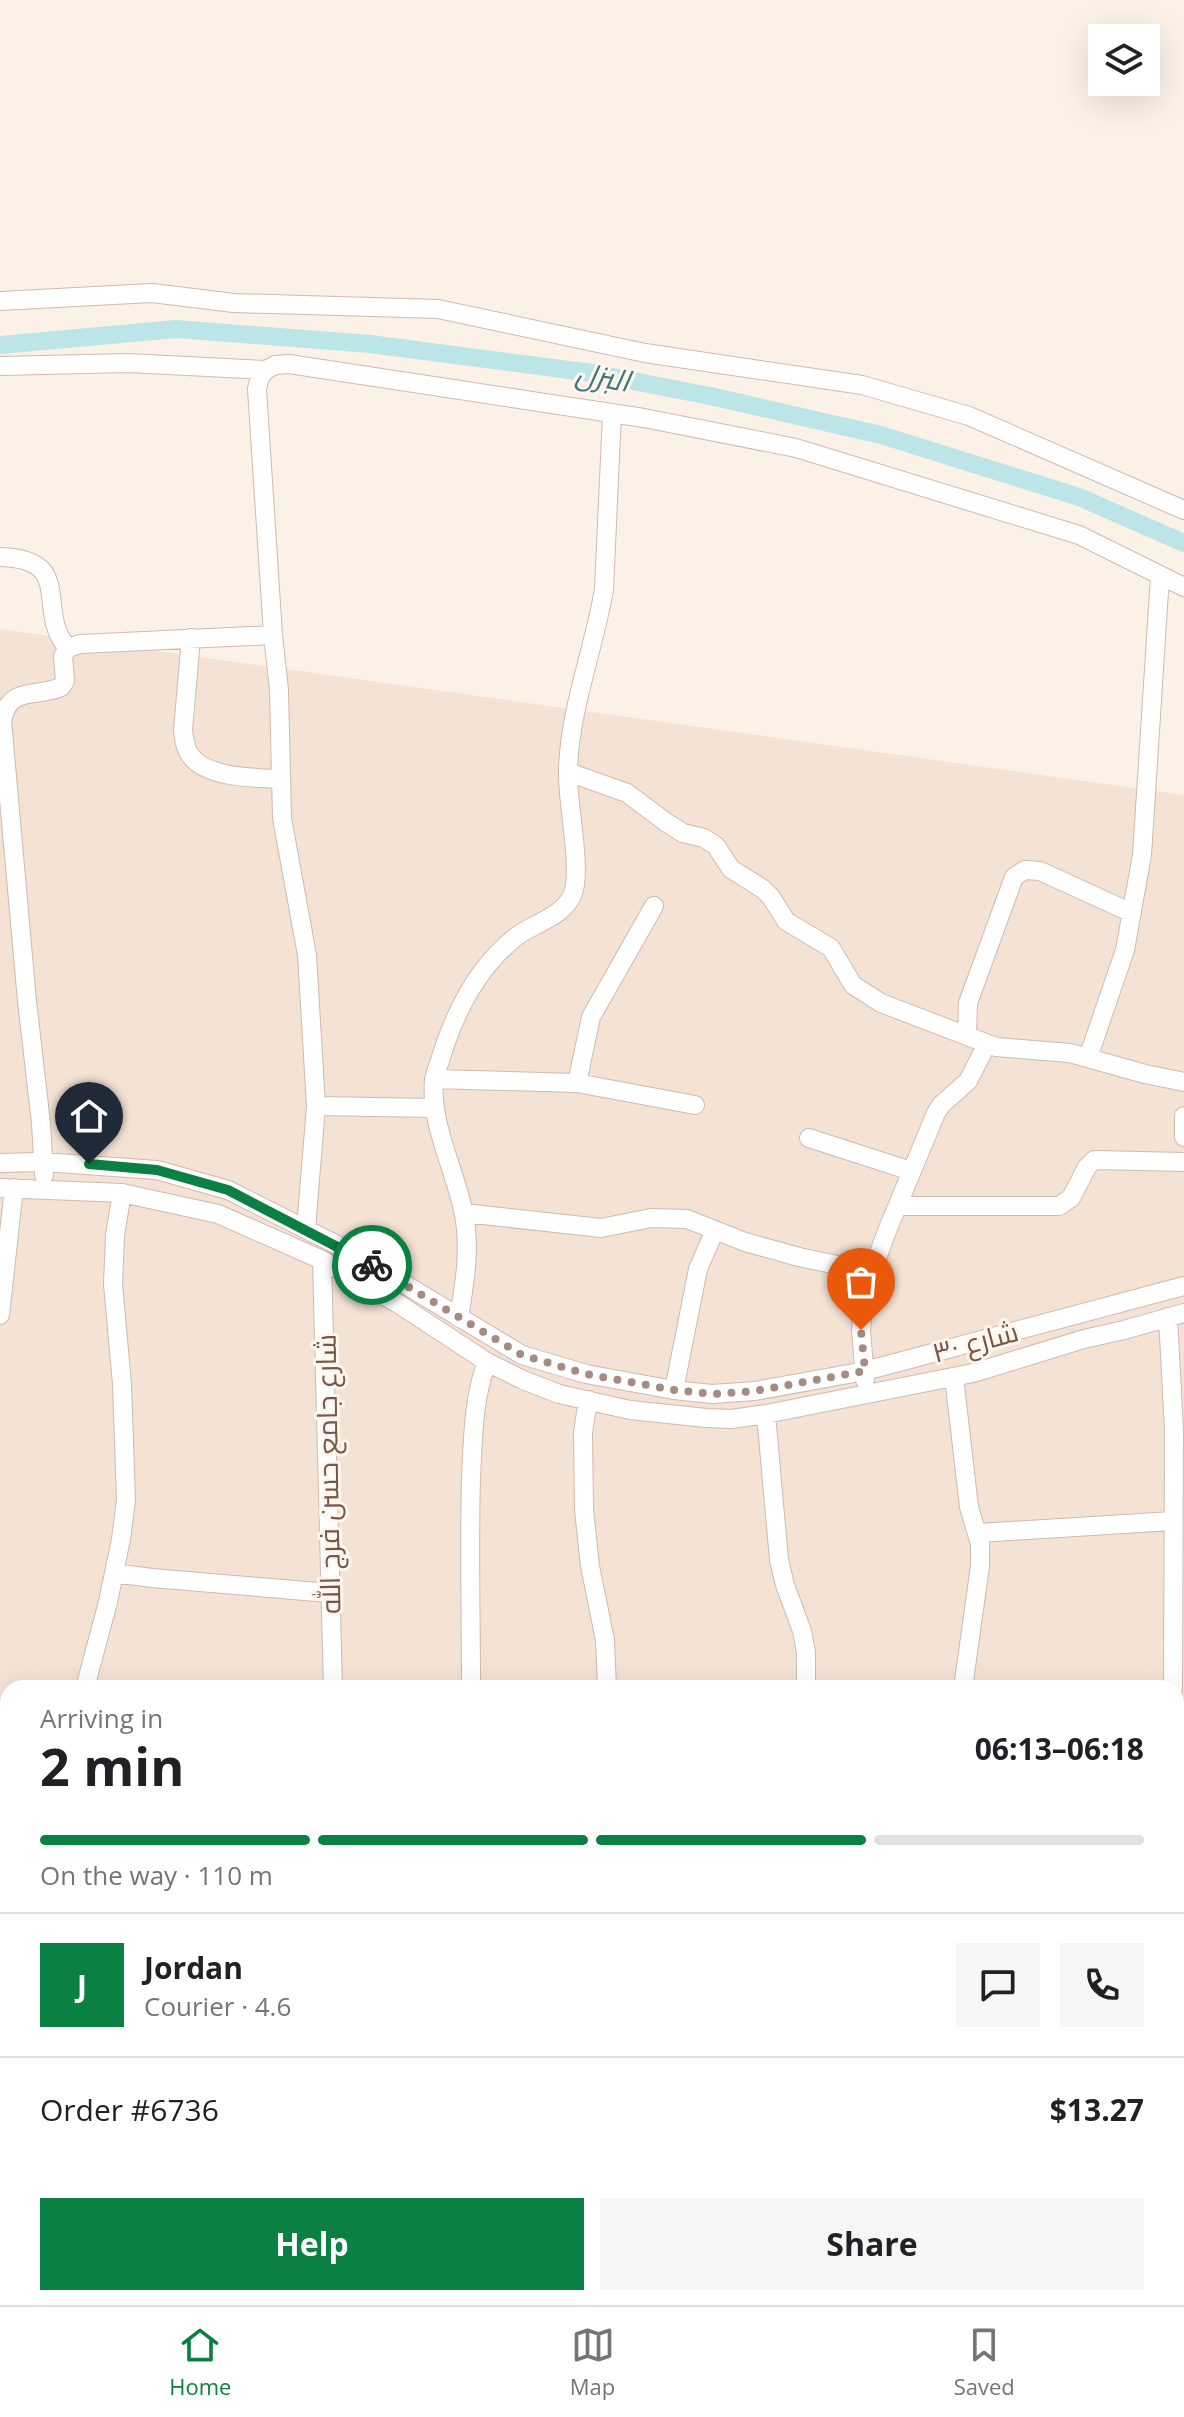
<!DOCTYPE html>
<html lang="en">
<head>
<meta charset="utf-8">
<style>
	body { margin:0; font-family:"Open Sans",Cairo,sans-serif; background:#f6f6f6; color:#202124; height:100vh; display:flex; flex-direction:column; font-size:30px; white-space:nowrap }
	* { box-sizing:border-box; margin:0 }
	p { font-size:26px; color:#757577 }
	.icon { flex:none; width:44px; height:44px; fill:none; stroke:currentColor; stroke-width:2; stroke-linecap:round; stroke-linejoin:round }
	.map { position:relative; flex:1; overflow:hidden }
	.drawer { position:absolute; left:0px; top:1680px; width:1184px; height:626px; display:flex; flex-direction:column; background:#fff; border-radius:24px 24px 0 0; box-shadow:0 8px 32px #0002 }
	.drawer>* { flex:none }
	.controls { position:absolute; left:1088px; top:24px; display:grid; gap:16px }
	.controls a { display:grid; place-items:center; width:72px; height:72px; border-radius:0px; background:#fff; box-shadow:0 8px 32px #0002; font-size:40px }
	.pin { position:absolute; display:grid; place-items:center; width:68px; height:68px; color:#fff; margin:-82px -34px; border-radius:50% 50% 50% 0; rotate:-45deg; box-shadow:0 0 8px #0007 }
	.pin .icon { rotate:45deg }
	.courier { position:absolute; display:grid; place-items:center; width:80px; height:80px; margin:-40px; border:6px solid #0b8043; border-radius:50%; background:#fff; color:#222; box-shadow:0 2px 10px #0007 }
	.head em { font-style:normal; font-weight:700 }
	.head div { display:flex; flex-direction:column-reverse }
	.head { display:flex; align-items:center; justify-content:space-between; height:136px; padding:0 40px }
	h1 { font-size:52px; font-weight:700; line-height:60px }
	.bar { display:grid; grid-template-columns:repeat(4,1fr); gap:12px 8px; align-content:center; height:96px; padding:0 40px }
	.bar i { height:10px; border-radius:6px; background:#e0e0e0 }
	.bar .active { background:#0b8043 }
	.bar p { grid-column:span 4 }
	.line { display:flex; align-items:center; gap:20px; padding:0 40px; border-top:2px solid #e0e0e0 }
	.line div { flex:1 }
	.round { display:grid; place-items:center; flex:none; width:84px; height:84px; border-radius:0px; background:#f6f6f6 }
	.cta { display:flex; gap:16px; margin-top:auto; padding:16px 40px }
	.cta a { flex:1; height:92px; border-radius:0px; background:#0b8043; color:#fff; font-size:32px; font-weight:700; line-height:92px; text-align:center }
	.cta a+a { background:#f6f6f6; color:#202124 }
	.menu { display:flex; justify-content:space-around; align-items:center; height:112px; border-top:2px solid #e0e0e0; background:#fff; font-size:22px; color:#757577 }
	.menu a { display:grid; justify-items:center; gap:4px }
	.menu .active { color:#0b8043 }
	.map>svg:first-child { display:block }
	.residential { fill:#f4e2d5; fill-rule:evenodd }
	.lines { fill:none; stroke-linecap:round; stroke-linejoin:round }
	.canal { stroke:#bbe5e6; stroke-width:18 }
	.minor-casing { stroke:#d0baaf; stroke-width:20 }
	.minor { stroke:#fff; stroke-width:18 }
	.done { stroke:#a58c82; stroke-width:8; stroke-dasharray:0 14.4 }
	.route { stroke:#0b8043; stroke-width:10 }
	.labels { text-anchor:middle; dominant-baseline:central; stroke-width:6; stroke-linejoin:round; paint-order:stroke }
	.street-label { font-size:28px; fill:#76554b; stroke:#fff6ed }
	.water-label { font-size:30px; font-style:italic; fill:#3f787b; stroke:#fff6ed }
</style>
</head>
<body>
<div class="map">
<svg width="1184" height="2305" viewBox="0 0 1184 2305">
	<rect width="100%" height="100%" fill="#fcf1e7"/>
	<!-- residential -->
	<path class="residential" d="M 0,629 L 1184,795 L 1184,2305 L 0,2305 ZM 8,1688 L 1176,1688 L 1176,2298 L 8,2298 Z"/>
	<g class="lines">
		<!-- canal -->
		<path class="canal" d="M 0,345 L 176,329 L 370,344 L 592,373 L 710,396 L 881,435 L 1079,497 L 1184,543"/>
		<defs>
			<path id="minor" d="M 0,301 L 152,293 L 234,303 L 438,309 L 645,353 L 862,385 L 969,416 L 1184,510
				M 0,366 L 128,363 L 266,370 L 275,365 L 289,364 L 644,418 L 796,448 L 1079,535 L 1184,587
				M 266,370 L 260,377 L 257,389 L 273,635 L 279,690 L 282,818 L 307,955 L 316,1106 L 306,1229
				M 0,557 C 77,559 34,611 68,648
				M 191,638 L 183,730 C 184,739 185,748 190,755 C 205,778 256,778 281,779
				M 568,772 L 627,793 L 667,823 L 683,833 L 704,838 L 716,846 L 731,869 L 763,889 L 771,897 L 786,921 L 831,948 L 853,985 L 881,1003 L 996,1047 L 1070,1053 L 1145,1074 L 1184,1082
				M 967,1035 L 968,1003 L 1014,877 L 1025,870 L 1040,871 L 1132,913
				M 1088,1058 L 1125,950 L 1142,855 L 1160,576
				M 434,1079 L 577,1083 L 695,1105
				M 577,1083 L 591,1017 L 654,906
				M 316,1106 L 435,1108
				M 1184,1116 L 1184,1137
				M 809,1138 L 911,1171
				M 0,1163 L 43,1162 L 157,1170 L 228,1190 L 353,1253 L 522,1355 L 586,1374 L 674,1390 L 712,1394 L 755,1391 L 865,1371 L 1184,1286
				M 44,1175 L 41,1123 L 27,1001 L 2,721 C 9,685 36,698 61,687 L 65,681 L 63,656 L 68,648 L 80,644 L 273,635
				M 0,1188 L 122,1193 L 218,1214 L 322,1260 L 397,1303 L 487,1362 L 523,1380 L 559,1394 L 630,1410 L 706,1418 L 731,1419 L 766,1414 L 973,1373 L 1084,1339 L 1124,1330 L 1184,1313
				M 898,1206 L 1059,1206 L 1071,1198 L 1087,1167 L 1094,1160 L 1184,1162
				M 464,1213 L 601,1228 L 651,1218 L 687,1219 L 745,1242 L 799,1257 L 871,1272
				M 322,1260 L 333,1688
				M 0,1315 L 14,1188
				M 1168,1317 L 1174,1430 L 1173,1688
				M 459,1318 C 465,1281 471,1246 463,1210 C 454,1168 430,1123 434,1080 C 435,1073 439,1065 441,1057 C 455,1012 478,966 517,936 C 536,922 564,917 573,893 C 582,868 567,802 568,772 C 569,710 594,650 604,589 L 612,414
				M 954,1377 L 969,1507 L 980,1544 L 980,1566 L 963,1688
				M 865,1380 L 861,1330 L 864,1293 L 887,1231 L 936,1113 L 941,1105 L 968,1081 L 987,1044
				M 674,1390 L 698,1269 L 715,1230
				M 588,1400 L 583,1432 L 584,1510 L 590,1566 L 605,1640 L 607,1688
				M 766,1414 L 779,1560 L 785,1585 L 802,1631 L 806,1652 L 806,1688
				M 978,1533 L 1172,1521
				M 114,1573 L 152,1578 L 329,1593
				M 85,1688 L 108,1602 L 121,1539 L 126,1500 L 122,1384 L 113,1284 L 115,1235 L 122,1193
				M 471,1688 C 471,1618 469,1548 471,1478 C 473,1440 473,1398 487,1362
				M 0,1868 L 8,1868
				M 1176,1926 L 1184,1928
				M 1176,2113 L 1178,2146
				M 0,2131 L 8,2132
				M 1176,2288 L 1184,2288
				M 120,2298 L 120,2305
				M 256,2298 L 256,2305
				M 393,2298 L 393,2305
				M 847,2298 L 847,2305
				M 586,2305 L 586,2298
				M 717,2305 L 717,2298
				M 993,2305 L 993,2298"/>
		</defs>
		<!-- minor casing -->
		<use href="#minor" class="minor-casing"/>
		<!-- minor -->
		<use href="#minor" class="minor"/>
	</g>
	<g class="lines">
		<!-- done -->
		<path class="done" d="M 372,1265 L 522,1355 L 586,1374 L 674,1390 L 712,1394 L 755,1391 L 865,1371 L 861,1330"/>
		<!-- route -->
		<path class="route" d="M 89,1164 L 157,1170 L 228,1190 L 372,1265"/>
	</g>
	<g class="labels">
		<!-- street labels -->
		<g class="street-label">
			<text transform="translate(975 1341) rotate(-15)">شارع ٣٠</text>
			<text transform="translate(327 1474) rotate(-91)">شارع جامع حسن فرج الله</text>
		</g>
		<!-- water labels -->
		<g class="water-label">
			<text transform="translate(603 376) rotate(10)">البزل</text>
		</g>
	</g>
</svg>
<div class="controls">
<a><svg class="icon" aria-label="layers" viewBox="0 0 24 24"><path d="M12 4l9 5-9 5-9-5zM3 14l9 5 9-5"/></svg></a>
</div>
<div class="pin" style="left:861px;top:1330px;background:#ea580c"><svg class="icon" aria-label="bag" viewBox="0 0 24 24"><path d="M5 8h14l-1 12H6zM9 8a3 3 0 0 1 6 0"/></svg></div>
<div class="pin" style="left:89px;top:1164px;background:#1f2937"><svg class="icon" aria-label="home" viewBox="0 0 24 24"><path d="M3 11l9-7 9 7M6 9v11h12V9"/></svg></div>
<div class="courier" style="left:372px;top:1265px"><svg class="icon" aria-label="bike" viewBox="0 0 24 24"><circle cx="6" cy="16" r="4"/><circle cx="18" cy="16" r="4"/><path d="M6 16l4-8h5l3 8M10 8l3 8H6M13 5h3"/></svg></div>
<section class="drawer">
<div class="head"><div><h1>2 min</h1><p>Arriving in</p></div><em>06:13–06:18</em></div>
<div class="bar"><i class="active"></i><i class="active"></i><i class="active"></i><i></i><p>On the way · 110 m</p></div>
<div class="line" style="height:144px"><b class="round" style="background:#0b8043;color:#fff">J</b><div><b>Jordan</b><p>Courier · 4.6</p></div><a class="round"><svg class="icon" aria-label="chat" viewBox="0 0 24 24"><path d="M4 5h16v11H9l-5 4z"/></svg></a><a class="round"><svg class="icon" aria-label="phone" viewBox="0 0 24 24"><path d="M5 4h4l2 5-3 2q2 4 5 5l2-3 5 2v4C11 20 4 13 5 4z"/></svg></a></div>
<div class="line" style="height:104px"><div>Order #6736</div><b>$13.27</b></div>
<div class="cta"><a>Help</a><a>Share</a></div>
</section>
</div>
<nav class="menu">
<a class="active"><svg class="icon" aria-label="home" viewBox="0 0 24 24"><path d="M3 11l9-7 9 7M6 9v11h12V9"/></svg>Home</a>
<a><svg class="icon" aria-label="map" viewBox="0 0 24 24"><path d="M3 6l6-2 6 2 6-2v14l-6 2-6-2-6 2zM9 4v14M15 6v14"/></svg>Map</a>
<a><svg class="icon" aria-label="saved" viewBox="0 0 24 24"><path d="M7 4h10v16l-5-4-5 4z"/></svg>Saved</a>
</nav>
</body>
</html>
